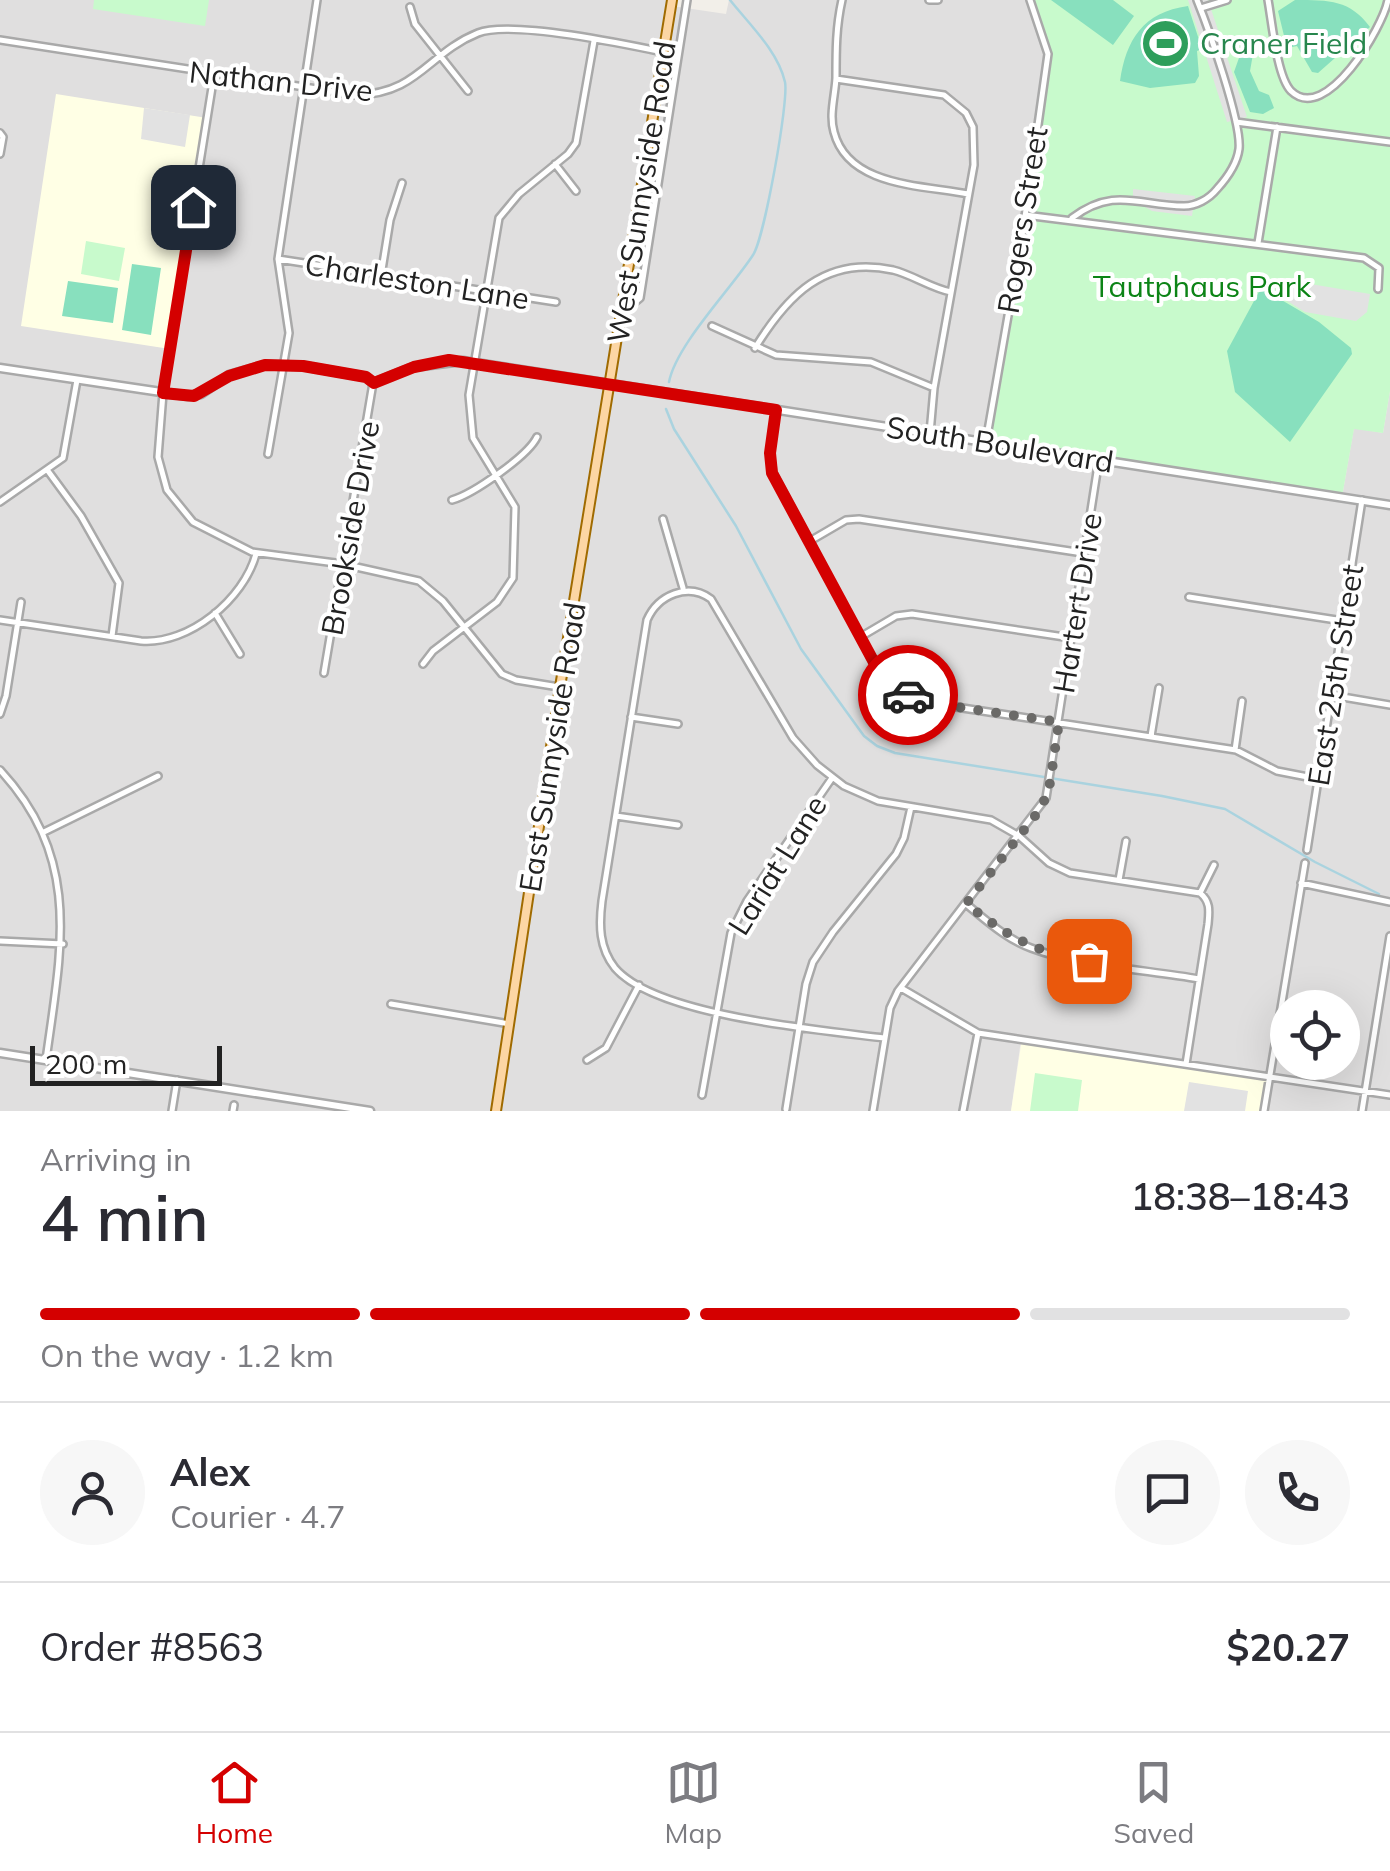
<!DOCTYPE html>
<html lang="en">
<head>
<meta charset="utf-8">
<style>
	body { margin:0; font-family:Mulish,sans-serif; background:#f7f7f7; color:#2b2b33; height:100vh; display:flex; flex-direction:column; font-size:38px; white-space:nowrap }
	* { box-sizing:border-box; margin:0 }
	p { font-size:32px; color:#7c7c81 }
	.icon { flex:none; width:55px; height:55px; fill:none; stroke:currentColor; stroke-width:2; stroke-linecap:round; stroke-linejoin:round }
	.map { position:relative; height:1111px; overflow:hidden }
	.sheet { display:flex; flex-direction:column; background:#fff; flex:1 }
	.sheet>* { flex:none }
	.controls { position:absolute; left:1270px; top:990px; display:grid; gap:20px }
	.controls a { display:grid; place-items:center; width:90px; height:90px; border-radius:50%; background:#fff; box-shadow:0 10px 40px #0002; font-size:50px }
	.scale { position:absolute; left:30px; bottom:25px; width:192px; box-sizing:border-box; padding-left:10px; border:5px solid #222; border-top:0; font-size:28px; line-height:35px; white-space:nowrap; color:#222; -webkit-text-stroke:8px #fff; paint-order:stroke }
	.pin { position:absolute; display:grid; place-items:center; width:85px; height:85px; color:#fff; margin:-42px; border-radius:20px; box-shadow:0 5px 15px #0006 }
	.courier { position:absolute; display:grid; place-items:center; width:100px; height:100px; margin:-50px; border:8px solid #d40000; border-radius:50%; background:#fff; color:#222; box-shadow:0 2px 12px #0007 }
	.overview em { font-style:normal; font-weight:600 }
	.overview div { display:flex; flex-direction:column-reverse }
	.overview { display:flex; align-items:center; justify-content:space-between; height:170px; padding:0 40px }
	h1 { font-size:65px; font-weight:600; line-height:75px }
	.bar { display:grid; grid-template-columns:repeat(4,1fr); gap:15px 10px; align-content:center; height:120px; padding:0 40px }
	.bar i { height:12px; border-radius:8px; background:#e1e1e2 }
	.bar .active { background:#d40000 }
	.bar p { grid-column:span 4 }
	.line { display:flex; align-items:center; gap:25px; padding:0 40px; border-top:2px solid #e1e1e2 }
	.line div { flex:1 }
	.round { display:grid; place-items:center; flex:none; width:105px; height:105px; border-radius:52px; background:#f7f7f7 }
	.tab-bar { display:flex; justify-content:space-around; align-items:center; height:140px; border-top:2px solid #e1e1e2; background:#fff; font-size:28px; color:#7c7c81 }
	.tab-bar a { display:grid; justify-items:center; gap:5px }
	.tab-bar .active { color:#d40000 }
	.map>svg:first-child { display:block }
	.residential { fill:#e0dfdf; fill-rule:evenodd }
	.education { fill:#ffffe5 }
	.park { fill:#c8facc }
	.pitch { fill:#88e0be }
	.parking { fill:#e2e2e2 }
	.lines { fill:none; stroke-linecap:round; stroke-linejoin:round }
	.stream { stroke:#aad3df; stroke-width:2.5 }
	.minor-casing { stroke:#a9a9a9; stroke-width:10 }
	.tertiary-casing { stroke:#a9a9a9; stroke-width:11 }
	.primary-casing { stroke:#a06b00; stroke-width:12 }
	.minor { stroke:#fff; stroke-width:5 }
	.tertiary { stroke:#fff; stroke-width:6 }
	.primary { stroke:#fcd6a4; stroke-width:8 }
	.done { stroke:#6b6a68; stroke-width:10; stroke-dasharray:0 18 }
	.route { stroke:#d40000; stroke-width:12 }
	.labels { text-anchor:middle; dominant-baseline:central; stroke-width:8; stroke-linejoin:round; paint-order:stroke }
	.leisure-label { font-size:30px; fill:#27864d; stroke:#fff; text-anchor:start }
	.street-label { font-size:30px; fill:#222; stroke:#fff }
	.park-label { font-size:30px; fill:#0c8416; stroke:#fff }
</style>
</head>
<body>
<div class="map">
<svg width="1390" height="1111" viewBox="0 0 1390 1111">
	<rect width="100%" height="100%" fill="#f2efe9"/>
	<!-- residential -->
	<path class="residential" d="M 0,0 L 673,0 L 672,6 L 726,14 L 729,0 L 1030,0 L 1342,497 L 1354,428 L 1383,433 L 1390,391 L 1390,1111 L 1264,1111 L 1021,1040 L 1011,1111 L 0,1111 ZM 1288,1008 L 1342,1008 L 1342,1062 L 1288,1062 Z"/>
	<!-- education -->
	<path class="education" d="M 56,94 L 207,118 L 170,349 L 21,326 Z
		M 1022,1039 L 1270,1077 L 1264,1111 L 1011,1111 Z"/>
	<!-- park -->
	<path class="park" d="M 94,0 L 209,0 L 205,26 L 93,9 Z
		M 1030,0 L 1390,0 L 1390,391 L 1383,433 L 1354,429 L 1342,497 L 986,442 L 1048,54 Z
		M 86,241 L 125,248 L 119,281 L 81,274 Z
		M 1035,1073 L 1082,1080 L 1078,1111 L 1030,1111 Z"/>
	<!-- pitch -->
	<path class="pitch" d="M 1051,0 L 1113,0 L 1134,16 L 1113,45 Z
		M 1295,0 C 1330,0 1350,0 1370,27 L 1318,73 L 1312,72 L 1297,46 L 1287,48 L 1278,11 Z
		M 1188,6 L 1202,49 L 1197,51 L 1199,76 L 1195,83 L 1150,88 L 1120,81 C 1126,40 1143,12 1188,6 Z
		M 1253,54 L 1250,71 L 1259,91 L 1269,95 L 1274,108 L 1263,114 L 1250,112 L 1234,72 L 1240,55 Z
		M 132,264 L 161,268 L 151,335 L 122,330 Z
		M 68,281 L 118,288 L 113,323 L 62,316 Z
		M 1261,288 L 1319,322 L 1351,348 L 1352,354 L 1290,442 L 1235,392 L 1227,351 Z"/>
	<!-- parking -->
	<path class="parking" d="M 1188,0 L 1208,0 L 1247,117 L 1227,122 Z
		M 144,108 L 190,115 L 185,147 L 141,139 Z
		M 1133,189 L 1195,196 L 1192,216 L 1152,211 L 1133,200 Z
		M 1287,280 L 1370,294 L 1367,312 L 1356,321 L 1305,312 L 1284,299 Z
		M 1189,1082 L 1248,1091 L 1245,1111 L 1184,1111 Z"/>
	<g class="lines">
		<!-- stream -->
		<path class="stream" d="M 669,382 C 676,345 731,289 753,255 C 764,239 789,101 785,82 C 778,51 749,24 730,0
			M 666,409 L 674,429 L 736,526 L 801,649 L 864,736 L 877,746 L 895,753 L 1162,796 L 1225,809 L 1315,862 L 1379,894"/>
		<defs>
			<path id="minor" d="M 842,0 C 836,27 836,50 836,78 C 835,96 829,115 834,132 C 848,187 923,185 968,194
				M 929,0 L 938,0
				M 1268,0 C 1272,22 1277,77 1291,91 C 1326,125 1383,27 1388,0
				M 410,7 L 415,24 L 468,91
				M 1201,8 L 1227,0
				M 0,40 L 356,95 C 418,94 428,53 478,33 C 510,20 625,44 663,52
				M 214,75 L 163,393 L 158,457 L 167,490 L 193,522 L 252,552 L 343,564 L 419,581 L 443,601 L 502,674 L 516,680 L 559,687
				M 836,79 L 944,95 L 966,113 L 973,127 L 974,165 L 934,388 L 930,433
				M 1236,122 L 1390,142
				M 0,133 L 3,137 L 0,154
				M 555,164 L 576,191
				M 1025,215 L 1364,258 L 1379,268 L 1378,289
				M 1072,218 C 1114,186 1140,206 1184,206 C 1196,206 1209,199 1217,189 C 1227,178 1237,164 1239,149 C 1242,123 1208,27 1197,0
				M 1258,243 L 1277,127
				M 278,259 L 556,302
				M 381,276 L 390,220 L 402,183
				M 622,303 L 634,303 L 640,298 L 687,0
				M 712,326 L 776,355 L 871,362 L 934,388
				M 755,348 C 787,296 825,255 893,270 C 913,275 931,288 951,292
				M 776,411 L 770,453 L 773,473 L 876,667 C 894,691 914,699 943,705 L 1236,750 L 1277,771 L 1318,779
				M 986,442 L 1024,224 L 1048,54 L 1030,0
				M 268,454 L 289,333 L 278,259 L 317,0
				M 48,471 L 81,516 L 119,583 L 112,636
				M 452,500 C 473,494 528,456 537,437
				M 0,502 L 63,458 L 77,380
				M 663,519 L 683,588
				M 810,541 L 846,520 L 859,519 L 1083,553
				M 1189,597 L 1343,621
				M 215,613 L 240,654
				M 0,620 L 141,641 C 189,645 244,599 256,554
				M 862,636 L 896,616 L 912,614 L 1071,638
				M 423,664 L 433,651 L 497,602 L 513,578 L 515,507 L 473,438 L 469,395 L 499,218 L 519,194 L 568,154 L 576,143 L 594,41
				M 324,673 L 373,383
				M 1331,695 L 1390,705
				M 0,714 L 6,696 L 21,602
				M 631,717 L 678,724
				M 1151,736 L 1159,688
				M 1235,750 L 1242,701
				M 0,770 C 83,860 61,950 46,1060
				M 616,816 L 678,825
				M 44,832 L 158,776
				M 1307,850 L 1362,500
				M 1119,880 L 1126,841
				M 1301,883 L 1390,902
				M 1200,893 L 1214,865
				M 966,904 C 986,920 1006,939 1031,948 C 1078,966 1148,970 1199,979
				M 0,941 L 63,944
				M 901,988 L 978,1033 L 1390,1095
				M 391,1004 L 510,1024
				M 884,1038 C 821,1030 656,1016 615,968 C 599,948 599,925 602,901 L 647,620 C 658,595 688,582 711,599 L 793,738 L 817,765 L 844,786 L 878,801 L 991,820 L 1019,836 L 1049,863 L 1070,873 L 1200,893 C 1211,902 1209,912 1208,924 L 1186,1064
				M 587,1060 L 606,1048 L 639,985
				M 702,1095 L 731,933 L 747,901 L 832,778
				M 786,1109 L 806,984 L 813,962 L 833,932 L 896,854 L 904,838 L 911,807
				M 172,1111 L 177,1080
				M 233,1111 L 234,1105
				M 873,1111 L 890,1008 L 898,991 L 1046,798 L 1099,459
				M 963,1111 L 978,1033
				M 1264,1111 L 1305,863
				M 1362,1111 L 1390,936"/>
			<path id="tertiary" d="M 0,368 L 188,396 L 201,394 L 229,375 L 265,365 L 303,366 L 366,377 L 373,383 L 413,367 L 463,361 L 1390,505
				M 0,1053 L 370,1111"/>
			<path id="primary" d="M 496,1111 L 560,687 L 672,0"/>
		</defs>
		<!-- minor casing -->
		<use href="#minor" class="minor-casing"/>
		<!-- tertiary casing -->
		<use href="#tertiary" class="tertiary-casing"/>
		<!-- primary casing -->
		<use href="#primary" class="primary-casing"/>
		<!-- minor -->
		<use href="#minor" class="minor"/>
		<!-- tertiary -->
		<use href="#tertiary" class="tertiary"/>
		<!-- primary -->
		<use href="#primary" class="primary"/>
	</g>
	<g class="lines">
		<!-- done -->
		<path class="done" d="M 908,695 L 943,705 L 1059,722 L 1050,783 L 1042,807 L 966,904 C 1013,939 1031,951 1089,961"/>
		<!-- route -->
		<path class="route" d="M 193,207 L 163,393 L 194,396 L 229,376 L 265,365 L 303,366 L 366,377 L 374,383 L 414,367 L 449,360 L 776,410 L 770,453 L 772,473 L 876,666 L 896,689 L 908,695"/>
	</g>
	<!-- icons -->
	<defs>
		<symbol id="stadium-disc" viewBox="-11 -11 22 22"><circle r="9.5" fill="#2e9e5b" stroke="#fff"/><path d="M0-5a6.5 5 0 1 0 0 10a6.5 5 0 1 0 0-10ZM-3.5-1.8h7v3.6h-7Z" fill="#fff"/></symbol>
	</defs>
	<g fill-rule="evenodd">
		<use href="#stadium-disc" x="1138" y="16" width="55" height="55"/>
	</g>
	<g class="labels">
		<!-- leisure labels -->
		<g class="leisure-label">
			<text x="1200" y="43">Craner Field</text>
		</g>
		<!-- street labels -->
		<g class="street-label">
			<text transform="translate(281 81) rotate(6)">Nathan Drive</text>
			<text transform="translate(641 192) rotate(-81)">West Sunnyside Road</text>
			<text transform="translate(1022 220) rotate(-81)">Rogers Street</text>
			<text transform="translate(417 281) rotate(9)">Charleston Lane</text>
			<text transform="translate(1000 444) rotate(9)">South Boulevard</text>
			<text transform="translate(350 528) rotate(-80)">Brookside Drive</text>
			<text transform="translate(1077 603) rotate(-81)">Hartert Drive</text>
			<text transform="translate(1335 675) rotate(-81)">East 25th Street</text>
			<text transform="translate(552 747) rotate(-81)">East Sunnyside Road</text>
			<text transform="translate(777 865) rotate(-58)">Lariat Lane</text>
		</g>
		<!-- park labels -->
		<g class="park-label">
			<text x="1202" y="286">Tautphaus Park</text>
		</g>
	</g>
</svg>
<div class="controls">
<a><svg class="icon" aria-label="locate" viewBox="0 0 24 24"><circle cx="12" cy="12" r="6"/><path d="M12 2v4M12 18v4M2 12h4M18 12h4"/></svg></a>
</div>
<div class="scale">200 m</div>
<div class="pin" style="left:1089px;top:961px;background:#ea580c"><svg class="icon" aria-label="bag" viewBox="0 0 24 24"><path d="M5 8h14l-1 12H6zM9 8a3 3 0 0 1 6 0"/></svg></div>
<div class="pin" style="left:193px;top:207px;background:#1f2937"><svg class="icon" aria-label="home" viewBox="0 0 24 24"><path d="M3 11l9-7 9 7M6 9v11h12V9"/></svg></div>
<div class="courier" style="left:908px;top:695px"><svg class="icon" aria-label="car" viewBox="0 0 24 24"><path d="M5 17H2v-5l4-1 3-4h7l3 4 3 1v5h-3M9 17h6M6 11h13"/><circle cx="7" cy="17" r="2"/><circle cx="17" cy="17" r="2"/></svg></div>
</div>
<section class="sheet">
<div class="overview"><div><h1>4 min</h1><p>Arriving in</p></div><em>18:38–18:43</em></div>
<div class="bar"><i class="active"></i><i class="active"></i><i class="active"></i><i></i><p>On the way · 1.2 km</p></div>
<div class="line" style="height:180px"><a class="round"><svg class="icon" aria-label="person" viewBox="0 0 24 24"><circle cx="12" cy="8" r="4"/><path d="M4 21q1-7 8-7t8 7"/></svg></a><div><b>Alex</b><p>Courier · 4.7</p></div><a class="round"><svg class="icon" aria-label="chat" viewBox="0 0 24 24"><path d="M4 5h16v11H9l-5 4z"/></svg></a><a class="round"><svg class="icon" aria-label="phone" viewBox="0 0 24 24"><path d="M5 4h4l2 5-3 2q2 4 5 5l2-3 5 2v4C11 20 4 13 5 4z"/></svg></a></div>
<div class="line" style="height:130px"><div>Order #8563</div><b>$20.27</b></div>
</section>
<nav class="tab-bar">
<a class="active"><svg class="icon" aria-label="home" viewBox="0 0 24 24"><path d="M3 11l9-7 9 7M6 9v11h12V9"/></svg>Home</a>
<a><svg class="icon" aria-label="map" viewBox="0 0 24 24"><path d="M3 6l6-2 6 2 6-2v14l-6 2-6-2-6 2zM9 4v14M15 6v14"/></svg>Map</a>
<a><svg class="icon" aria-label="saved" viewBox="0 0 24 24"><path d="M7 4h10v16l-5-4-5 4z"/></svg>Saved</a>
</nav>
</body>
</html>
